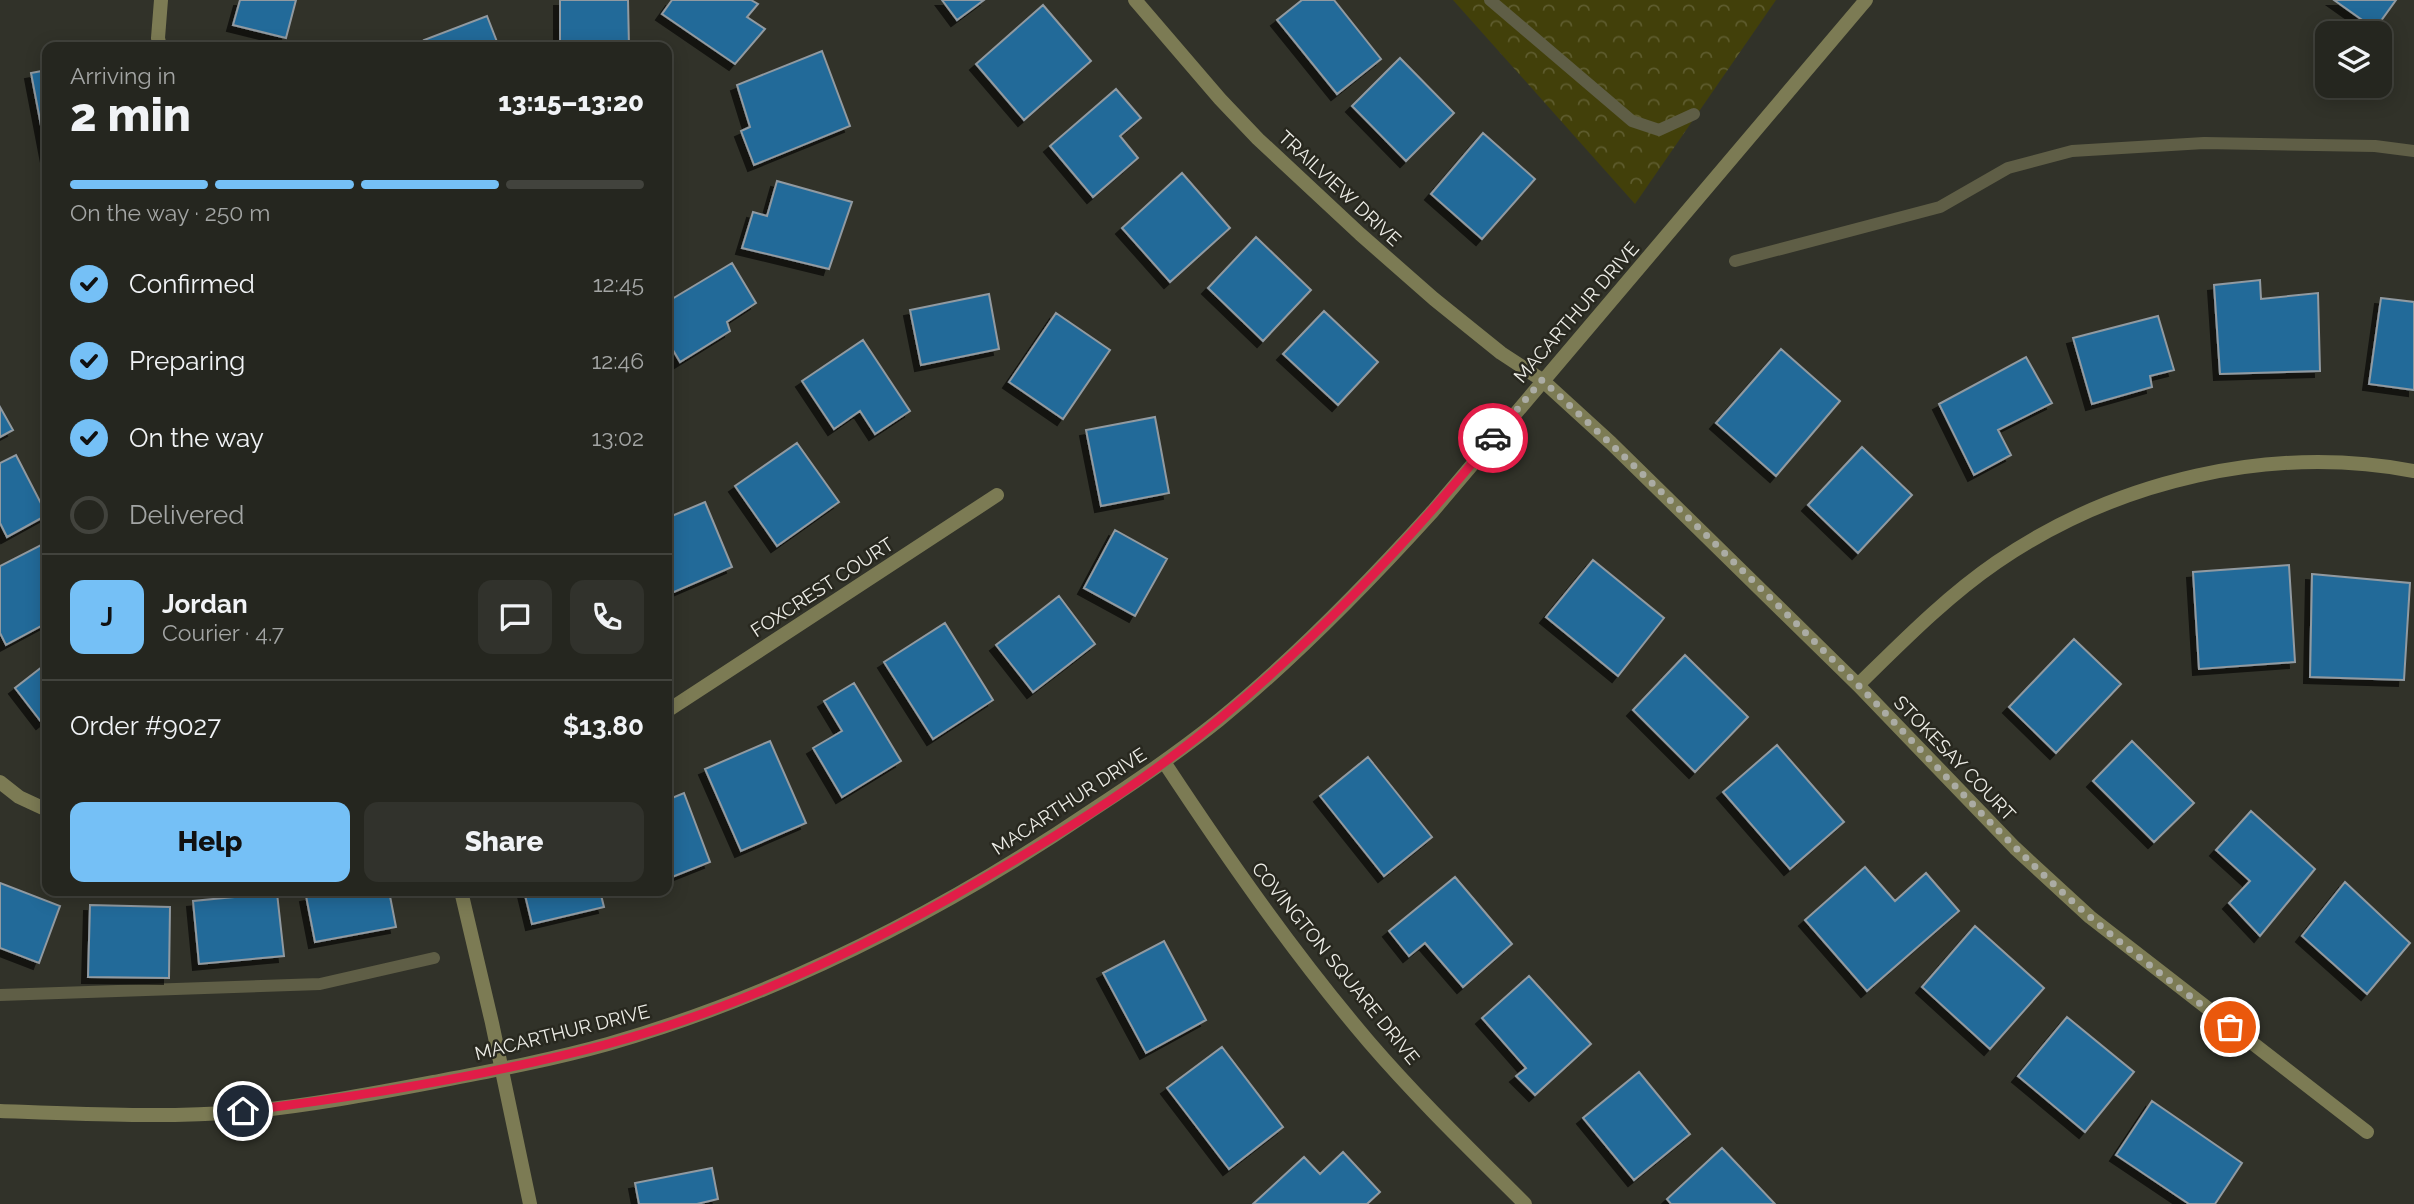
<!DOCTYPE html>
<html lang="en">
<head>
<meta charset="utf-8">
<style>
	body { margin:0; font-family:Raleway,sans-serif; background:#31322c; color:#f1f3f6; height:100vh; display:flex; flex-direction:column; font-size:26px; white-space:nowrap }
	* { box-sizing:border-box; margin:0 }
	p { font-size:23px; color:#a3a5a4 }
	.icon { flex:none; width:38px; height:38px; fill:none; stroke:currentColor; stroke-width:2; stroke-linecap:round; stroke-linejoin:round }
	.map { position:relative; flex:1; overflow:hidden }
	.sheet { position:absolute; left:42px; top:42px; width:630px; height:854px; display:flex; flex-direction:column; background:#25261f; border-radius:14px; box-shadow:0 4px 18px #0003,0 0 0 2px #42433d }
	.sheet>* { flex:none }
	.controls { position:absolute; left:2315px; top:21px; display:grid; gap:14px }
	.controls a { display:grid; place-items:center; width:77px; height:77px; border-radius:14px; background:#25261f; box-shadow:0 4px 18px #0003,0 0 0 2px #42433d; font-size:35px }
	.pin { position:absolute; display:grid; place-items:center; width:60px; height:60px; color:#fff; margin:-30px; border:4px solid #fff; border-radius:50%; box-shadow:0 2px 7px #0007 }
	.courier { position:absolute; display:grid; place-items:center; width:70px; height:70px; margin:-35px; border:5px solid #e11d48; border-radius:50%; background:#fff; color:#222; box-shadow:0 2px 9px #0007 }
	.overview em { font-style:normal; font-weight:800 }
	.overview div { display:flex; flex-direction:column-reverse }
	.overview { display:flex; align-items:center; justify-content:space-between; height:119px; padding:0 28px }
	h1 { font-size:46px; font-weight:800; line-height:52px }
	.bar { display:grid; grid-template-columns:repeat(4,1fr); gap:10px 7px; align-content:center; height:84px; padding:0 28px }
	.bar i { height:9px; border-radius:5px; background:#42433d }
	.bar .selected { background:#75c0f6 }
	.bar p { grid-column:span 4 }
	.line { display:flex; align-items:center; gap:18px; padding:0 28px; border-top:2px solid #42433d }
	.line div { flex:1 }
	.round { display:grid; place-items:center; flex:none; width:74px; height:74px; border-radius:14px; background:#31322c }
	ol { padding:0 28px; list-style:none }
	li { display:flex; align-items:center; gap:21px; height:77px }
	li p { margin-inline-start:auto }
	li .icon { padding:7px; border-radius:50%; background:#75c0f6; color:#111; stroke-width:4 }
	li:last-child { color:#a3a5a4 }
	li i { width:38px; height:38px; border:4px solid #42433d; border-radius:50% }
	.primary-button { display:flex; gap:14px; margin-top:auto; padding:14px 28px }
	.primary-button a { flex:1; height:80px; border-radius:14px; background:#75c0f6; color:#111; font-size:28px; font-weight:800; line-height:80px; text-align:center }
	.primary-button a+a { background:#31322c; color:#f1f3f6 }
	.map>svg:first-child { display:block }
	.park { fill:url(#park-crowns) }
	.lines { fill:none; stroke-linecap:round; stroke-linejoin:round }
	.stream { stroke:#5f5e46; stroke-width:12 }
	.building { fill:#246b99; stroke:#919aa1; stroke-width:2; filter:url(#shadow) }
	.minor { stroke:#7c7b54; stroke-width:14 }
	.tertiary { stroke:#7c7b54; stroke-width:14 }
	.done { stroke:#abaca4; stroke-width:7; stroke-dasharray:0 12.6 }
	.route { stroke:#e11d48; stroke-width:9 }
	.labels { text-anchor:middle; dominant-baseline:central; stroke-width:5; stroke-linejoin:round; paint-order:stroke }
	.street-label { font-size:19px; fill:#edede7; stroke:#28281f }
</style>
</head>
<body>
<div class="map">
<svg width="2414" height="1204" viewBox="0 0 2414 1204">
	<defs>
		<pattern id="park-crowns" width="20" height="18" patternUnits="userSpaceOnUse" patternTransform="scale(1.75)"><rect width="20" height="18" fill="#42400a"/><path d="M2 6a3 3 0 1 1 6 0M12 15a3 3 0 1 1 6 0" fill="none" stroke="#5e5c2e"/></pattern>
		<filter id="shadow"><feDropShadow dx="-6" dy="6" stdDeviation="0" flood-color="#0009"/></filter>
	</defs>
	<rect width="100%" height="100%" fill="#313229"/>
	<!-- park -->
	<path class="park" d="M 1453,0 L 1776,0 L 1635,204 Z"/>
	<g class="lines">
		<!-- stream -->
		<path class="stream" d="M 1490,0 L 1632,121 L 1659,130 L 1694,114
			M 1735,261 L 1940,207 L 2008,168 L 2072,151 L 2204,143 L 2375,146 L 2414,151
			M 0,995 L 320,984 L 434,958"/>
	</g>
	<!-- building -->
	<path class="building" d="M 240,0 L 296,0 L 286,38 L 233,25 Z
		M 560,0 L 628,0 L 629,47 L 560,47 Z
		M 672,0 L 751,0 L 758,4 L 747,17 L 765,29 L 735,64 L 662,14 Z
		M 942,0 L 984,0 L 957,20 Z
		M 1302,0 L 1334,0 L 1381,59 L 1337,94 L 1277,20 Z
		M 2334,0 L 2396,0 L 2375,29 Z
		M 1043,5 L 1091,61 L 1024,120 L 976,64 Z
		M 487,16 L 499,47 L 427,47 L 424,40 Z
		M 822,51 L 850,126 L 754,165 L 741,131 L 750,127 L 737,85 Z
		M 1400,58 L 1454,113 L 1406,161 L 1352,106 Z
		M 47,70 L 47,157 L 31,73 Z
		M 1116,89 L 1141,118 L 1120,136 L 1138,158 L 1093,197 L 1050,146 Z
		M 1483,133 L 1535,179 L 1482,239 L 1431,194 Z
		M 1182,173 L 1230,228 L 1170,282 L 1122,228 Z
		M 777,181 L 852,202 L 829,269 L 742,248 L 753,212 L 767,216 Z
		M 1256,237 L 1311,290 L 1263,341 L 1208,288 Z
		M 732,263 L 756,303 L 727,322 L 730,331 L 680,362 L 667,340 L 667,302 Z
		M 2260,280 L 2261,299 L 2318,293 L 2320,371 L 2220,374 L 2214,285 Z
		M 989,294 L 999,349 L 921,365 L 910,310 Z
		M 2381,298 L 2414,302 L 2414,390 L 2369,384 Z
		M 1324,311 L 1378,362 L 1338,405 L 1283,354 Z
		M 1056,313 L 1110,350 L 1063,419 L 1009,382 Z
		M 2158,316 L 2174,370 L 2150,376 L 2152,387 L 2092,404 L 2073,338 Z
		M 863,340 L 910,411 L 875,434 L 860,411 L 834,429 L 802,381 Z
		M 1781,349 L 1840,401 L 1776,476 L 1716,423 Z
		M 2026,357 L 2052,403 L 1998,430 L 2011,455 L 1974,475 L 1939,404 Z
		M 0,407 L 13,430 L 0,437 Z
		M 1155,417 L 1169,493 L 1101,506 L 1086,430 Z
		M 797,443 L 839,502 L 777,546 L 735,486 Z
		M 1862,447 L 1912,495 L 1858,553 L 1808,505 Z
		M 16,455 L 47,515 L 7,537 L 0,523 L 0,463 Z
		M 705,502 L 732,567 L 667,595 L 667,518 Z
		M 1115,530 L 1167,559 L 1135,616 L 1084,588 Z
		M 41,545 L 47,557 L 47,623 L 6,645 L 0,633 L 0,566 Z
		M 1593,560 L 1664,618 L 1618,676 L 1546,617 Z
		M 2289,565 L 2295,662 L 2199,669 L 2193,572 Z
		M 2312,574 L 2410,583 L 2404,680 L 2310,677 Z
		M 1059,596 L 1095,644 L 1033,692 L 996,645 Z
		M 945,623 L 993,700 L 933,739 L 884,662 Z
		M 2074,639 L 2121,684 L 2056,753 L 2009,707 Z
		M 1685,655 L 1748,717 L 1695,772 L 1633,710 Z
		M 47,663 L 47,719 L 42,723 L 15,688 Z
		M 854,683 L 901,761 L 842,797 L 813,748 L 842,731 L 824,701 Z
		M 770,741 L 806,823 L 741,851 L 705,769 Z
		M 2132,741 L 2194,803 L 2154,842 L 2093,781 Z
		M 1777,745 L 1844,822 L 1790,869 L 1723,792 Z
		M 1368,757 L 1432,837 L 1384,876 L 1320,796 Z
		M 684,793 L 710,862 L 667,879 L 667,800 Z
		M 2251,811 L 2315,869 L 2260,936 L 2229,903 L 2250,881 L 2216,850 Z
		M 1865,867 L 1895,901 L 1926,873 L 1959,911 L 1867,991 L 1805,920 Z
		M 1455,877 L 1512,944 L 1463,987 L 1425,943 L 1409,956 L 1389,931 Z
		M 2345,882 L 2410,943 L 2367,994 L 2302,936 Z
		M 0,883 L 60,906 L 39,963 L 0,948 Z
		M 332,891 L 389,891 L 396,927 L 315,942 L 306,896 Z
		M 524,891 L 600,891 L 604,907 L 532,924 Z
		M 277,893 L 284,956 L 199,964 L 193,901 Z
		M 90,905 L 170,907 L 169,978 L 88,977 Z
		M 1975,926 L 2044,988 L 1990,1049 L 1922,987 Z
		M 1164,941 L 1206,1020 L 1146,1053 L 1103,973 Z
		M 1529,976 L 1591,1044 L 1535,1095 L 1516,1076 L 1526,1068 L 1482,1018 Z
		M 2067,1017 L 2134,1072 L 2085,1132 L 2018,1076 Z
		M 1222,1047 L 1283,1127 L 1229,1169 L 1167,1088 Z
		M 1639,1072 L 1690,1134 L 1634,1180 L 1583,1118 Z
		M 2152,1101 L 2242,1163 L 2215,1204 L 2189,1204 L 2116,1155 Z
		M 1722,1148 L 1775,1204 L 1671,1204 L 1667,1199 Z
		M 1343,1152 L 1380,1192 L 1367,1204 L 1253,1204 L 1304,1157 L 1320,1174 Z
		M 712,1168 L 718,1199 L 697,1204 L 639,1204 L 635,1183 Z"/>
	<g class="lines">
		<!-- minor -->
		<path class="minor" d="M 1135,0 L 1220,99 L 1258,139 L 1360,234 L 1434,299 L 1501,353 L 1542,380 L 1611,443 L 1858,685 L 2015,848 L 2090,917 L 2367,1132
			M 160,47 L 158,38 L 161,0
			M 1858,685 C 1902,642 1946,597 1997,562 C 2117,480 2271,444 2414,471
			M 667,711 L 997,495
			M 1164,762 C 1228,859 1294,954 1369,1042 C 1418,1099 1472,1151 1525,1204
			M 0,782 L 19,797 L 47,810
			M 461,891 L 492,1023 L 530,1204"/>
		<!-- tertiary -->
		<path class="tertiary" d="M 0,1111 C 81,1114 162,1118 243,1112 C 307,1106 371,1094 434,1082 C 492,1071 551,1060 608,1044 C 782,994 945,910 1094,809 C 1137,781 1179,752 1219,720 C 1296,657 1366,585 1433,511 L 1866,0"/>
	</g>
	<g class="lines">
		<!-- done -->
		<path class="done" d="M 1493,438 L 1542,380 C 1650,479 1754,581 1857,684 C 1934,762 2006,844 2089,916 C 2134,955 2183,990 2230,1027"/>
		<!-- route -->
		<path class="route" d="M 243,1111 C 365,1096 486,1076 604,1045 C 723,1013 841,959 948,899 C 1043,845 1139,787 1222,717 C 1322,633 1411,539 1493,438"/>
	</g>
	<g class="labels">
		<!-- street labels -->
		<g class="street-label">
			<text transform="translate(1340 188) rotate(43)">TRAILVIEW DRIVE</text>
			<text transform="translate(1576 312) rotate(-49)">MACARTHUR DRIVE</text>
			<text transform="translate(822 587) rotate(-33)">FOXCREST COURT</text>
			<text transform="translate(1955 758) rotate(46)">STOKESAY COURT</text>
			<text transform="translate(1069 801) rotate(-33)">MACARTHUR DRIVE</text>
			<text transform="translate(1336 963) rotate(51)">COVINGTON SQUARE DRIVE</text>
			<text transform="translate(562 1032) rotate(-14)">MACARTHUR DRIVE</text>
		</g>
	</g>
</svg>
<div class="controls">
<a><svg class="icon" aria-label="layers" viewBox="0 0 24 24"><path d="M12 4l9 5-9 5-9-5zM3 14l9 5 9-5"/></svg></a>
</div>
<div class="pin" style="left:2230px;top:1027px;background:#ea580c"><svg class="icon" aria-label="bag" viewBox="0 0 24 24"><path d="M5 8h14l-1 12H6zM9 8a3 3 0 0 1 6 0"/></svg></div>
<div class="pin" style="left:243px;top:1111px;background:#1f2937"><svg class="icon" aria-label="home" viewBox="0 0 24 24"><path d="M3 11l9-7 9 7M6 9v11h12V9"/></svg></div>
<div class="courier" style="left:1493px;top:438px"><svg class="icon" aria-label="car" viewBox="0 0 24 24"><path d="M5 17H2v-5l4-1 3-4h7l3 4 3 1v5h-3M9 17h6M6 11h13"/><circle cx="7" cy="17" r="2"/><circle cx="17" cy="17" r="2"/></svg></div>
<section class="sheet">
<div class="overview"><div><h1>2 min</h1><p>Arriving in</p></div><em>13:15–13:20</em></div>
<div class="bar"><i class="selected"></i><i class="selected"></i><i class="selected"></i><i></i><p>On the way · 250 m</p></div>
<ol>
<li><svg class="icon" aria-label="check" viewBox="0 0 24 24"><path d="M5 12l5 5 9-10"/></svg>Confirmed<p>12:45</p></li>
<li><svg class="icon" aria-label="check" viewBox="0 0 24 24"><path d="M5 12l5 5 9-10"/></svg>Preparing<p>12:46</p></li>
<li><svg class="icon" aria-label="check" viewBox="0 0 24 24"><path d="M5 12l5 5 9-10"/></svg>On the way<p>13:02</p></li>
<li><i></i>Delivered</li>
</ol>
<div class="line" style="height:126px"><b class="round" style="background:#75c0f6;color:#111">J</b><div><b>Jordan</b><p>Courier · 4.7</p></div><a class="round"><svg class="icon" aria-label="chat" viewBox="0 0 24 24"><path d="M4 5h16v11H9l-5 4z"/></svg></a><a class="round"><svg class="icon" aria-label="phone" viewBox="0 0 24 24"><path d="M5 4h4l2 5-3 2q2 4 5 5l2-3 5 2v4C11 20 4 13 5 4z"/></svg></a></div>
<div class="line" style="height:91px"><div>Order #9027</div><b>$13.80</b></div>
<div class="primary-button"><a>Help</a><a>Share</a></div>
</section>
</div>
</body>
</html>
